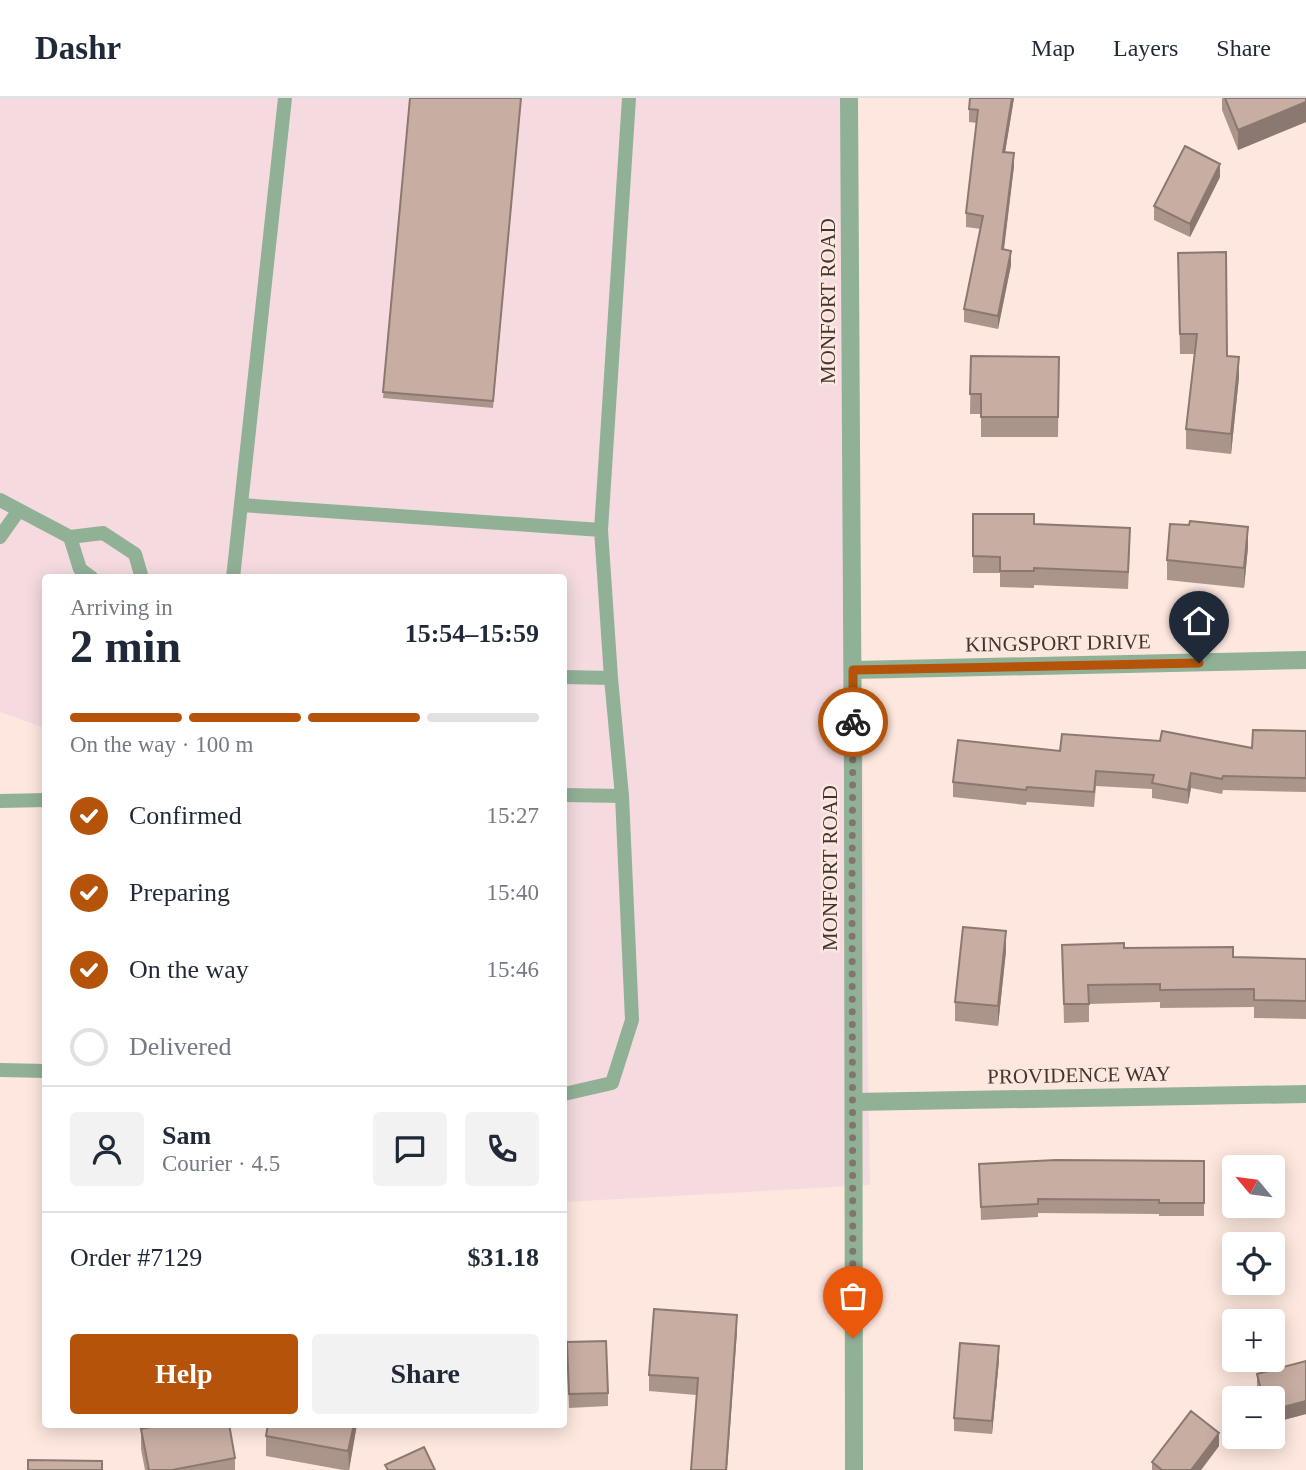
<!DOCTYPE html>
<html lang="en">
<head>
<meta charset="utf-8">
<style>
	body { margin:0; font-family:"Times New Roman",serif; background:#f2f2f3; color:#1f2937; height:100vh; display:flex; flex-direction:column; font-size:26px; white-space:nowrap }
	* { box-sizing:border-box; margin:0 }
	p { font-size:23px; color:#747a83 }
	.icon { flex:none; width:38px; height:38px; fill:none; stroke:currentColor; stroke-width:2; stroke-linecap:round; stroke-linejoin:round }
	.map { position:relative; flex:1; overflow:hidden }
	.details { position:absolute; left:42px; top:476px; width:525px; height:854px; display:flex; flex-direction:column; background:#fff; border-radius:7px; box-shadow:0 4px 18px #0003 }
	.details>* { flex:none }
	.needle { width:46px; rotate:299deg }
	.controls { position:absolute; left:1222px; top:1057px; display:grid; gap:14px }
	.controls a { display:grid; place-items:center; width:63px; height:63px; border-radius:7px; background:#fff; box-shadow:0 4px 18px #0003; font-size:35px }
	.pin { position:absolute; display:grid; place-items:center; width:60px; height:60px; color:#fff; margin:-72px -30px; border-radius:50% 50% 50% 0; rotate:-45deg; box-shadow:0 0 7px #0007 }
	.pin .icon { rotate:45deg }
	.courier { position:absolute; display:grid; place-items:center; width:70px; height:70px; margin:-35px; border:5px solid #b45309; border-radius:50%; background:#fff; color:#222; box-shadow:0 2px 9px #0007 }
	.overview em { font-style:normal; font-weight:800 }
	.overview div { display:flex; flex-direction:column-reverse }
	.overview { display:flex; align-items:center; justify-content:space-between; height:119px; padding:0 28px }
	h1 { font-size:46px; font-weight:800; line-height:52px }
	.bar { display:grid; grid-template-columns:repeat(4,1fr); gap:10px 7px; align-content:center; height:84px; padding:0 28px }
	.bar i { height:9px; border-radius:5px; background:#e0e1e3 }
	.bar .on { background:#b45309 }
	.bar p { grid-column:span 4 }
	.line { display:flex; align-items:center; gap:18px; padding:0 28px; border-top:2px solid #e0e1e3 }
	.line div { flex:1 }
	.round { display:grid; place-items:center; flex:none; width:74px; height:74px; border-radius:7px; background:#f2f2f3 }
	ol { padding:0 28px; list-style:none }
	li { display:flex; align-items:center; gap:21px; height:77px }
	li p { margin-inline-start:auto }
	li .icon { padding:7px; border-radius:50%; background:#b45309; color:#fff; stroke-width:4 }
	li:last-child { color:#747a83 }
	li i { width:38px; height:38px; border:4px solid #e0e1e3; border-radius:50% }
	.primary-button { display:flex; gap:14px; margin-top:auto; padding:14px 28px }
	.primary-button a { flex:1; height:80px; border-radius:7px; background:#b45309; color:#fff; font-size:28px; font-weight:800; line-height:80px; text-align:center }
	.primary-button a+a { background:#f2f2f3; color:#1f2937 }
	header { display:flex; align-items:center; gap:42px; box-sizing:border-box; height:98px; padding:0 35px; background:#fff; border-bottom:2px solid #e0e1e3 }
	header strong { font-size:33px }
	nav { display:flex; gap:38px; margin-inline-start:auto; font-size:24px }
	.map>svg:first-child { display:block }
	.industrial { fill:#f5dbdf }
	.lines { fill:none; stroke-linecap:round; stroke-linejoin:round }
	.service { stroke:#91b197; stroke-width:14 }
	.minor { stroke:#91b197; stroke-width:18 }
	.tertiary { stroke:#91b197; stroke-width:18 }
	.wall { fill:#ab958b }
	.shaded-wall { fill:#8b7971 }
	.building { fill:#c7ada2; stroke:#8b7971; stroke-width:2 }
	.done { stroke:#82746e; stroke-width:7; stroke-dasharray:0 12.6 }
	.route { stroke:#b45309; stroke-width:9 }
	.labels { text-anchor:middle; dominant-baseline:central; stroke-width:5; stroke-linejoin:round; paint-order:stroke }
	.street-label { font-size:21px; fill:#403631; stroke:#fde7de }
</style>
</head>
<body>
<header>
<strong>Dashr</strong>
<nav><a>Map</a><a>Layers</a><a>Share</a></nav>
</header>
<div class="map">
<svg width="1306" height="1372" viewBox="0 0 1306 1372">
	<rect width="100%" height="100%" fill="#fde7de"/>
	<!-- industrial -->
	<path class="industrial" d="M 0,0 L 852,0 L 870,1087 L 564,1104 L 564,480 L 46,480 L 45,630 L 0,614 Z"/>
	<g class="lines">
		<!-- service -->
		<path class="service" d="M 0,402 L 70,439 L 103,435 L 135,456 L 142,480
			M 241,407 L 601,432
			M 0,439 L 19,412
			M 70,439 L 80,471 L 92,480
			M 233,480 L 285,0
			M 564,579 L 611,580
			M 564,697 L 622,698
			M 0,703 L 46,702
			M 0,972 L 46,973
			M 564,996 L 612,985 L 632,922 L 622,698 L 611,580 L 601,432 L 629,0"/>
		<!-- minor -->
		<path class="minor" d="M 854,572 L 1306,562
			M 854,1004 L 1306,996"/>
		<!-- tertiary -->
		<path class="tertiary" d="M 849,0 C 853,457 854,915 854,1372"/>
	</g>
	<!-- wall -->
	<path class="wall" d="M 410,0 L 521,0 L 493,310 L 383,300 Z
		M 970,0 L 1014,0 L 1005,54 L 1014,68 L 1004,152 L 1011,167 L 998,231 L 964,224 L 964,211 L 981,131 L 966,129 L 966,115 L 977,25 L 969,24 L 969,11 Z
		M 1222,0 L 1306,0 L 1306,24 L 1238,52 L 1222,12 Z
		M 1220,79 L 1190,139 L 1154,122 L 1154,108 Z
		M 1178,155 L 1227,258 L 1239,279 L 1231,356 L 1186,351 L 1186,331 L 1194,256 L 1180,256 Z
		M 971,258 L 1059,259 L 1058,339 L 981,339 L 981,316 L 970,316 Z
		M 973,416 L 1034,426 L 1130,446 L 1128,491 L 1034,487 L 1034,490 L 1000,489 L 1000,475 L 973,475 Z
		M 1248,449 L 1244,490 L 1167,482 L 1167,462 Z
		M 1306,633 L 1306,694 L 1223,692 L 1222,696 L 1191,690 L 1188,706 L 1152,700 L 1152,691 L 1096,688 L 1094,709 L 1027,704 L 1026,707 L 953,699 L 953,684 L 1060,653 L 1252,650 Z
		M 1062,847 L 1124,850 L 1233,859 L 1306,861 L 1306,921 L 1254,920 L 1254,909 L 1160,910 L 1160,904 L 1089,906 L 1089,924 L 1064,925 Z
		M 1006,853 L 998,928 L 955,923 L 955,904 Z
		M 1204,1063 L 1204,1118 L 1159,1118 L 1159,1116 L 1038,1115 L 1038,1119 L 981,1122 L 979,1066 Z
		M 737,1234 L 696,1297 L 649,1293 L 649,1277 Z
		M 567,1257 L 608,1295 L 608,1308 L 569,1310 Z
		M 999,1262 L 992,1336 L 954,1333 L 954,1320 Z
		M 1306,1263 L 1306,1316 L 1272,1325 L 1272,1300 L 1259,1300 L 1257,1289 L 1257,1276 Z
		M 268,1326 L 357,1326 L 349,1372 L 343,1372 L 266,1358 L 266,1338 Z
		M 187,1327 L 235,1360 L 235,1372 L 145,1372 L 141,1351 L 141,1331 Z
		M 1219,1348 L 1201,1372 L 1152,1372 L 1152,1364 Z"/>
	<!-- shaded-wall -->
	<path class="shaded-wall" d="M 1012,0 L 1014,0 L 1003,67 L 1003,54 Z
		M 1306,4 L 1306,24 L 1238,52 L 1238,32 Z
		M 1014,55 L 1014,68 L 1002,165 L 1002,151 Z
		M 1220,66 L 1220,79 L 1190,139 L 1190,126 Z
		M 1011,153 L 1011,167 L 998,231 L 998,218 Z
		M 1239,259 L 1239,279 L 1231,356 L 1231,336 Z
		M 1248,429 L 1248,449 L 1244,490 L 1244,470 Z
		M 1191,675 L 1191,690 L 1188,706 L 1188,692 Z
		M 1006,833 L 1006,853 L 998,928 L 998,908 Z
		M 737,1217 L 737,1234 L 727,1372 L 726,1372 Z
		M 999,1248 L 999,1262 L 992,1336 L 992,1323 Z
		M 1306,1303 L 1306,1316 L 1272,1325 L 1272,1312 Z
		M 354,1326 L 357,1326 L 349,1372 L 348,1353 Z
		M 1219,1335 L 1219,1348 L 1201,1372 L 1191,1372 Z"/>
	<!-- building -->
	<path class="building" d="M 410,0 L 521,0 L 493,303 L 383,294 Z
		M 970,0 L 1012,0 L 1003,54 L 1014,55 L 1002,151 L 1011,153 L 998,218 L 964,211 L 983,118 L 966,115 L 978,12 L 969,11 Z
		M 1225,0 L 1306,0 L 1306,4 L 1238,32 Z
		M 1185,48 L 1220,66 L 1190,126 L 1154,108 Z
		M 1226,154 L 1227,258 L 1239,259 L 1231,336 L 1186,331 L 1197,236 L 1180,236 L 1178,155 Z
		M 971,258 L 1059,259 L 1058,319 L 981,319 L 981,296 L 970,296 Z
		M 973,416 L 1034,416 L 1034,426 L 1130,430 L 1128,474 L 1034,470 L 1034,473 L 1000,473 L 1000,459 L 973,458 Z
		M 1190,423 L 1248,429 L 1244,470 L 1167,462 L 1170,426 L 1189,427 Z
		M 1253,632 L 1306,633 L 1306,680 L 1223,678 L 1222,681 L 1191,675 L 1188,692 L 1152,685 L 1154,677 L 1096,673 L 1094,694 L 1027,689 L 1026,692 L 953,684 L 958,642 L 1060,653 L 1062,636 L 1160,643 L 1162,633 L 1252,650 Z
		M 963,829 L 1006,833 L 998,908 L 955,904 Z
		M 1124,845 L 1124,850 L 1233,849 L 1233,859 L 1306,861 L 1306,903 L 1254,902 L 1254,891 L 1160,892 L 1160,886 L 1088,887 L 1089,906 L 1064,906 L 1062,847 Z
		M 1056,1062 L 1204,1063 L 1204,1105 L 1159,1105 L 1159,1102 L 1038,1101 L 1038,1106 L 981,1109 L 979,1066 Z
		M 654,1211 L 737,1217 L 726,1372 L 691,1372 L 698,1280 L 649,1277 Z
		M 606,1243 L 608,1295 L 569,1296 L 567,1244 Z
		M 960,1245 L 999,1248 L 992,1323 L 954,1320 Z
		M 1306,1263 L 1306,1303 L 1272,1312 L 1272,1300 L 1263,1300 L 1257,1276 Z
		M 1191,1313 L 1219,1335 L 1191,1372 L 1162,1372 L 1152,1364 Z
		M 164,1326 L 187,1326 L 187,1327 L 229,1326 L 235,1360 L 172,1372 L 149,1372 L 141,1331 Z
		M 268,1326 L 354,1326 L 348,1353 L 266,1338 Z
		M 424,1349 L 435,1372 L 388,1372 L 385,1367 Z
		M 28,1362 L 102,1363 L 102,1372 L 28,1372 Z"/>
	<g class="lines">
		<!-- done -->
		<path class="done" d="M 853,624 L 852,788 L 853,1240"/>
		<!-- route -->
		<path class="route" d="M 853,624 L 853,572 L 1199,565"/>
	</g>
	<g class="labels">
		<!-- street labels -->
		<g class="street-label">
			<text transform="translate(828 203) rotate(-90)">MONFORT ROAD</text>
			<text transform="translate(1058 545) rotate(-1)">KINGSPORT DRIVE</text>
			<text transform="translate(830 770) rotate(-90)">MONFORT ROAD</text>
			<text transform="translate(1079 977) rotate(-1)">PROVIDENCE WAY</text>
		</g>
	</g>
</svg>
<div class="controls">
<a><svg class="needle" viewBox="-14 -14 28 28"><path d="M0-13l5 13h-10z" fill="#e53935"/><path d="M0 13l5-13h-10z" fill="#747a83"/></svg></a>
<a><svg class="icon" aria-label="locate" viewBox="0 0 24 24"><circle cx="12" cy="12" r="6"/><path d="M12 2v4M12 18v4M2 12h4M18 12h4"/></svg></a>
<a>+</a>
<a>−</a>
</div>
<div class="pin" style="left:853px;top:1240px;background:#ea580c"><svg class="icon" aria-label="bag" viewBox="0 0 24 24"><path d="M5 8h14l-1 12H6zM9 8a3 3 0 0 1 6 0"/></svg></div>
<div class="pin" style="left:1199px;top:565px;background:#1f2937"><svg class="icon" aria-label="home" viewBox="0 0 24 24"><path d="M3 11l9-7 9 7M6 9v11h12V9"/></svg></div>
<div class="courier" style="left:853px;top:624px"><svg class="icon" aria-label="bike" viewBox="0 0 24 24"><circle cx="6" cy="16" r="4"/><circle cx="18" cy="16" r="4"/><path d="M6 16l4-8h5l3 8M10 8l3 8H6M13 5h3"/></svg></div>
<section class="details">
<div class="overview"><div><h1>2 min</h1><p>Arriving in</p></div><em>15:54–15:59</em></div>
<div class="bar"><i class="on"></i><i class="on"></i><i class="on"></i><i></i><p>On the way · 100 m</p></div>
<ol>
<li><svg class="icon" aria-label="check" viewBox="0 0 24 24"><path d="M5 12l5 5 9-10"/></svg>Confirmed<p>15:27</p></li>
<li><svg class="icon" aria-label="check" viewBox="0 0 24 24"><path d="M5 12l5 5 9-10"/></svg>Preparing<p>15:40</p></li>
<li><svg class="icon" aria-label="check" viewBox="0 0 24 24"><path d="M5 12l5 5 9-10"/></svg>On the way<p>15:46</p></li>
<li><i></i>Delivered</li>
</ol>
<div class="line" style="height:126px"><a class="round"><svg class="icon" aria-label="person" viewBox="0 0 24 24"><circle cx="12" cy="8" r="4"/><path d="M4 21q1-7 8-7t8 7"/></svg></a><div><b>Sam</b><p>Courier · 4.5</p></div><a class="round"><svg class="icon" aria-label="chat" viewBox="0 0 24 24"><path d="M4 5h16v11H9l-5 4z"/></svg></a><a class="round"><svg class="icon" aria-label="phone" viewBox="0 0 24 24"><path d="M5 4h4l2 5-3 2q2 4 5 5l2-3 5 2v4C11 20 4 13 5 4z"/></svg></a></div>
<div class="line" style="height:91px"><div>Order #7129</div><b>$31.18</b></div>
<div class="primary-button"><a>Help</a><a>Share</a></div>
</section>
</div>
</body>
</html>
